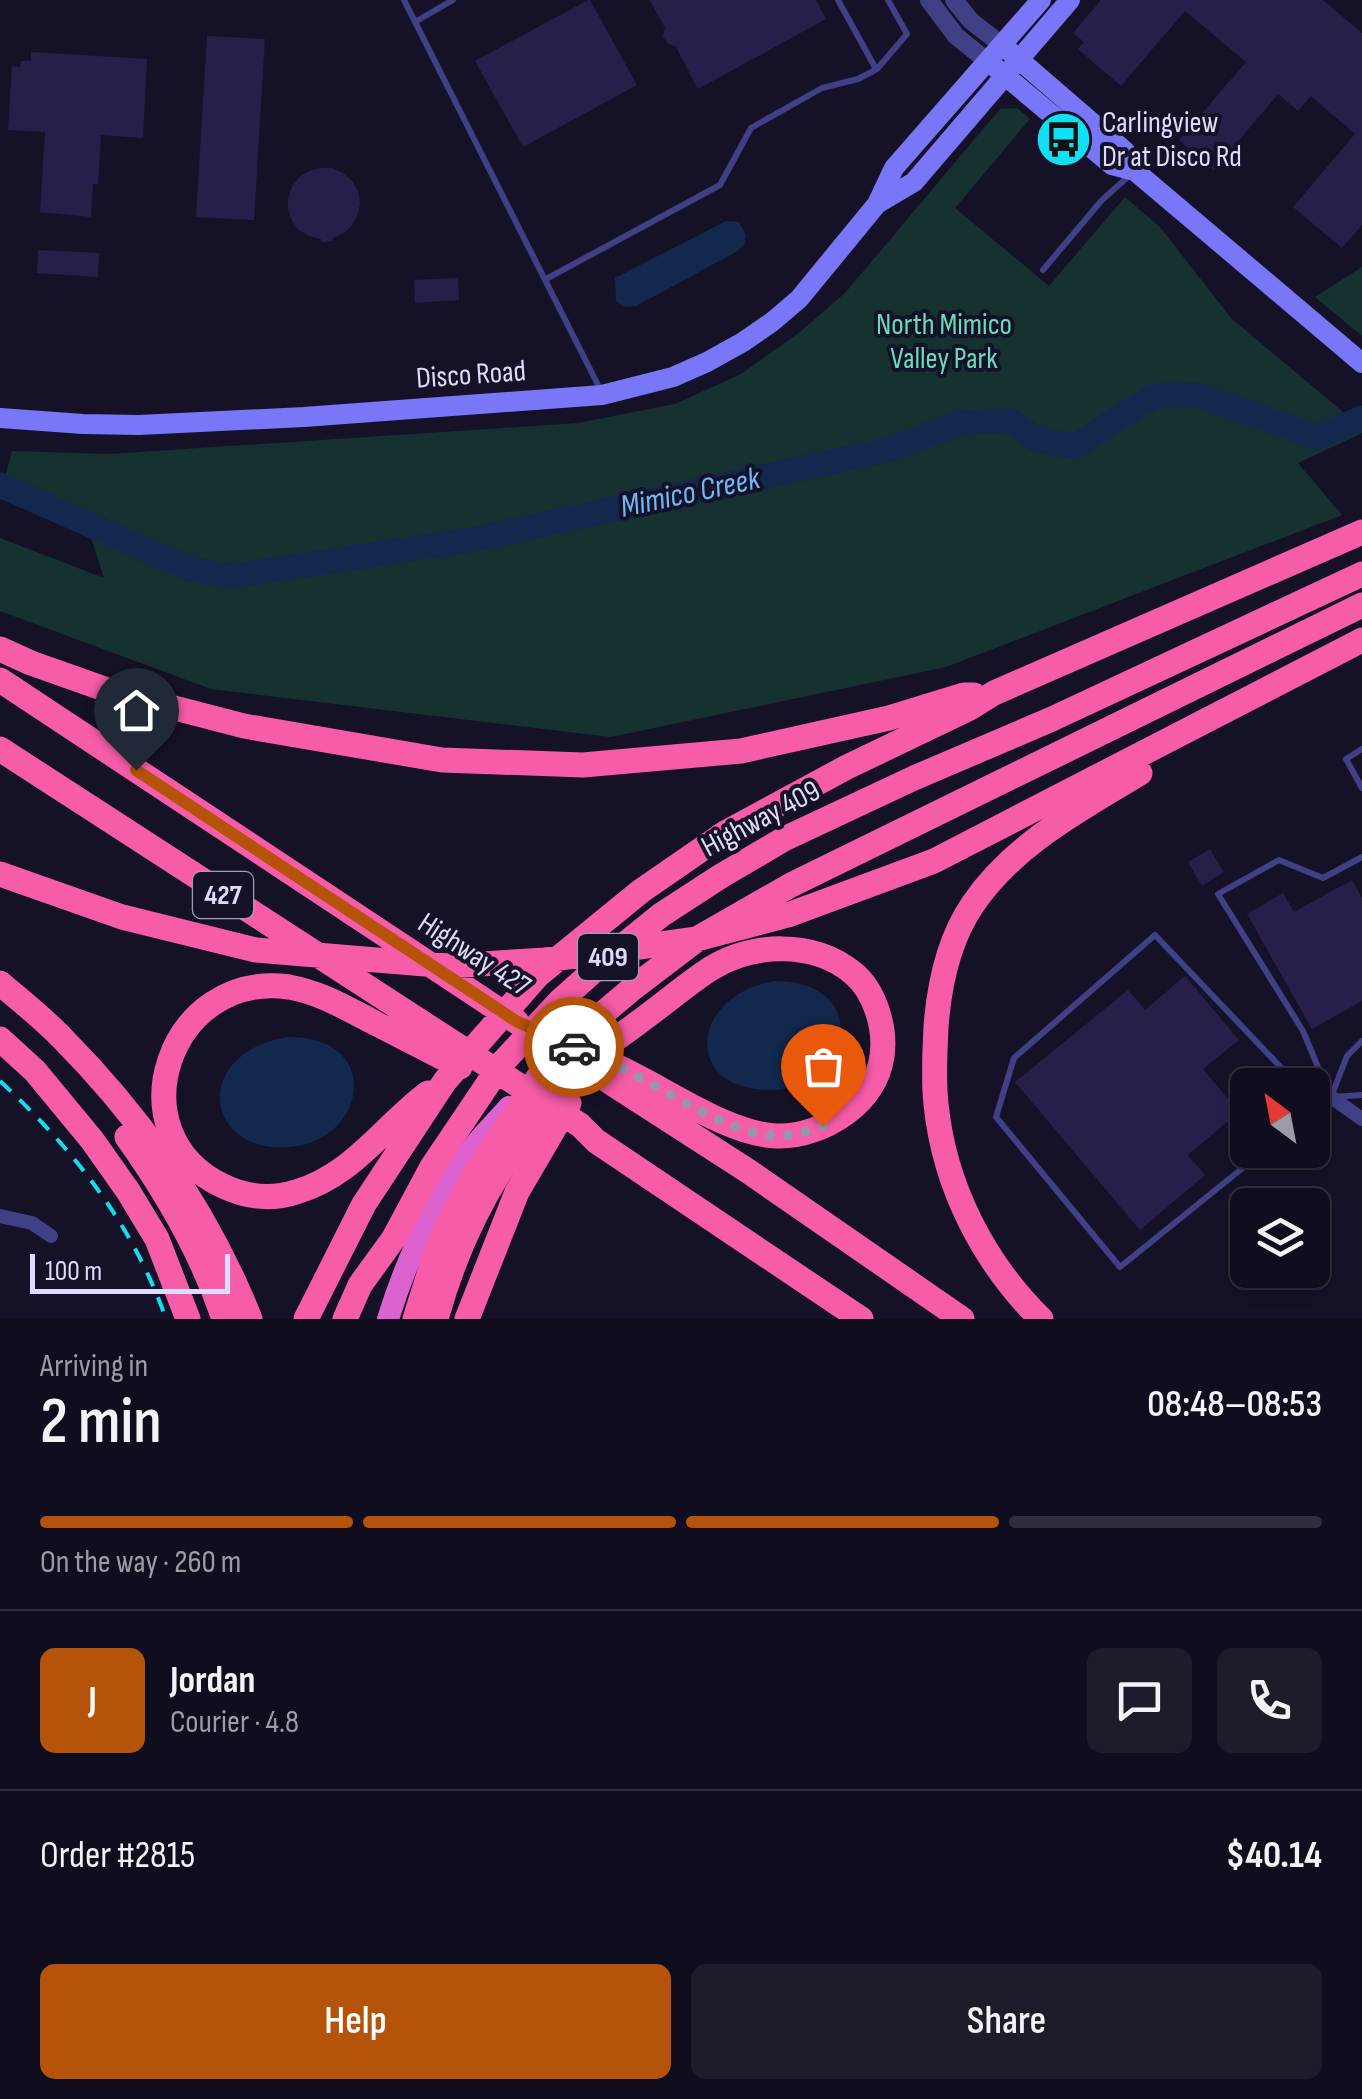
<!DOCTYPE html>
<html lang="en">
<head>
<meta charset="utf-8">
<style>
	body { margin:0; font-family:"Sofia Sans Condensed",sans-serif; background:#1e1c2b; color:#f1f3f6; height:100vh; display:flex; flex-direction:column; font-size:38px; white-space:nowrap }
	* { box-sizing:border-box; margin:0 }
	p { font-size:32px; color:#9c9ca4 }
	.icon { flex:none; width:55px; height:55px; fill:none; stroke:currentColor; stroke-width:2; stroke-linecap:round; stroke-linejoin:round }
	.map { position:relative; height:1319px; overflow:hidden }
	.sheet { display:flex; flex-direction:column; background:#100e1e; flex:1 }
	.sheet>* { flex:none }
	.needle { width:65px; rotate:328deg }
	.tools { position:absolute; left:1230px; top:1068px; display:grid; gap:20px }
	.tools a { display:grid; place-items:center; width:100px; height:100px; border-radius:15px; background:#100e1e; box-shadow:0 5px 15px #0003,0 0 0 2px #302e3c; font-size:50px }
	.scale { position:absolute; left:30px; bottom:25px; width:200px; box-sizing:border-box; padding-left:10px; border:5px solid #dedbfd; border-top:0; font-size:28px; line-height:35px; white-space:nowrap; color:#dedbfd; -webkit-text-stroke:8px #151228; paint-order:stroke }
	.pin { position:absolute; display:grid; place-items:center; width:85px; height:85px; color:#fff; margin:-102px -42px; border-radius:50% 50% 50% 0; rotate:-45deg; box-shadow:0 0 10px #0007 }
	.pin .icon { rotate:45deg }
	.courier { position:absolute; display:grid; place-items:center; width:100px; height:100px; margin:-50px; border:8px solid #b45309; border-radius:50%; background:#fff; color:#222; box-shadow:0 2px 12px #0007 }
	.head em { font-style:normal; font-weight:600 }
	.head div { display:flex; flex-direction:column-reverse }
	.head { display:flex; align-items:center; justify-content:space-between; height:170px; padding:0 40px }
	h1 { font-size:65px; font-weight:600; line-height:75px }
	.bar { display:grid; grid-template-columns:repeat(4,1fr); gap:15px 10px; align-content:center; height:120px; padding:0 40px }
	.bar i { height:12px; border-radius:8px; background:#302e3c }
	.bar .on { background:#b45309 }
	.bar p { grid-column:span 4 }
	.line { display:flex; align-items:center; gap:25px; padding:0 40px; border-top:2px solid #302e3c }
	.line div { flex:1 }
	.round { display:grid; place-items:center; flex:none; width:105px; height:105px; border-radius:15px; background:#1e1c2b }
	.cta { display:flex; gap:20px; margin-top:auto; padding:20px 40px }
	.cta a { flex:1; height:115px; border-radius:15px; background:#b45309; color:#fff; font-size:40px; font-weight:600; line-height:115px; text-align:center }
	.cta a+a { background:#1e1c2b; color:#f1f3f6 }
	.map>svg:first-child { display:block }
	.green { fill:#153231; fill-rule:evenodd }
	.water { fill:#12294d }
	.lines { fill:none; stroke-linecap:round; stroke-linejoin:round }
	.river { stroke:#12294d; stroke-width:25 }
	.building { fill:#271f49 }
	.service { stroke:#413f85; stroke-width:6 }
	.minor { stroke:#413f85; stroke-width:14 }
	.tertiary { stroke:#413f85; stroke-width:18 }
	.secondary { stroke:#7977f8; stroke-width:20 }
	.trunk { stroke:#dc62d0; stroke-width:22 }
	.motorway { stroke:#f75ca8; stroke-width:25 }
	.rail { stroke:#11dff3; stroke-width:4; stroke-dasharray:15 12; stroke-linecap:butt }
	.done { stroke:#9895b2; stroke-width:10; stroke-dasharray:0 18 }
	.route { stroke:#b45309; stroke-width:12 }
	.labels { text-anchor:middle; dominant-baseline:central; stroke-width:8; stroke-linejoin:round; paint-order:stroke }
	.shield { fill:#151228; stroke:#a29fbd; stroke-width:2.5 }
	.shield-label { font-size:28px; font-weight:bold; fill:#dedbfd }
	.poi-label { font-size:30px; fill:#dedbfd; stroke:#151228; text-anchor:start }
	.park-label { font-size:30px; fill:#69dbbd; stroke:#151228 }
	.street-label { font-size:30px; fill:#dedbfd; stroke:#151228 }
	.water-label { font-size:32px; font-style:italic; fill:#6ebaf8; stroke:#151228 }
</style>
</head>
<body>
<div class="map">
<svg width="1362" height="1319" viewBox="0 0 1362 1319">
	<rect width="100%" height="100%" fill="#151228"/>
	<!-- green -->
	<path class="green" d="M 1017,108 L 1030,119 L 955,208 L 1049,286 L 1125,197 L 1160,227 L 1231,318 L 1362,428 L 1362,433 L 1298,463 L 1342,515 L 946,667 L 611,737 L 211,689 L 0,611 L 0,538 L 104,578 L 91,537 L 61,505 L 4,481 L 12,451 L 109,454 L 578,423 L 675,404 L 741,374 L 800,332 L 845,293 L 1000,109 ZM 719,483 L 710,495 L 253,574 L 685,487 Z
		M 1362,267 L 1362,336 L 1315,297 Z"/>
	<!-- water -->
	<path class="water" d="M 726,221 L 739,222 L 746,235 L 744,245 L 736,252 L 636,306 L 624,307 L 616,301 L 615,278 Z
		M 775,981 C 874,981 853,1092 766,1090 C 680,1087 693,993 775,981 Z
		M 287,1037 C 385,1036 367,1142 288,1147 C 203,1153 192,1053 287,1037 Z"/>
	<g class="lines">
		<!-- river -->
		<path class="river" d="M 0,485 L 190,569 L 233,576 L 476,539 L 887,450 L 960,423 L 1009,420 L 1036,439 L 1075,447 L 1118,418 L 1155,396 L 1198,395 L 1317,437 L 1362,418"/>
	</g>
	<!-- building -->
	<path class="building" d="M 588,0 L 590,0 L 637,85 L 523,147 L 475,61 Z
		M 650,0 L 816,0 L 826,19 L 698,89 L 676,47 L 668,44 L 663,36 L 665,28 Z
		M 1101,0 L 1323,0 L 1362,33 L 1362,225 L 1342,248 L 1293,207 L 1355,134 L 1311,96 L 1298,111 L 1278,94 L 1214,170 L 1179,140 L 1246,62 L 1185,11 L 1121,86 L 1078,49 L 1084,42 L 1073,33 Z
		M 207,36 L 265,39 L 254,220 L 196,217 Z
		M 31,52 L 147,59 L 143,138 L 101,135 L 98,184 L 93,184 L 91,217 L 40,212 L 45,132 L 8,130 L 12,66 L 20,67 L 21,61 L 31,61 Z
		M 320,168 L 332,168 L 343,173 L 352,181 L 358,191 L 360,203 L 358,214 L 352,225 L 344,233 L 333,238 L 333,241 L 321,242 L 321,239 L 309,236 L 299,230 L 292,221 L 288,210 L 288,198 L 292,187 L 299,177 L 309,171 Z
		M 38,250 L 99,253 L 98,277 L 37,273 Z
		M 458,278 L 459,300 L 415,303 L 414,280 Z
		M 1210,849 L 1224,872 L 1202,886 L 1188,862 Z
		M 1352,880 L 1362,898 L 1362,1001 L 1312,1029 L 1247,914 L 1283,893 L 1294,912 Z
		M 1185,976 L 1239,1040 L 1203,1069 L 1239,1112 L 1188,1155 L 1205,1175 L 1140,1230 L 1015,1082 L 1128,990 L 1145,1010 Z"/>
	<g class="lines">
		<!-- service -->
		<path class="service" d="M 404,0 L 600,389
			M 838,0 L 876,69
			M 415,22 L 453,0
			M 1043,270 L 1102,200 L 1130,175
			M 546,279 L 720,185 L 751,128 L 822,88 L 858,79 L 877,69 L 907,34 L 888,0
			M 1362,749 L 1346,759 L 1362,788
			M 1312,1088 L 1331,1097 L 1362,1095
			M 1330,1096 L 1303,1031 L 1218,894 L 1279,860 L 1323,878 L 1362,857
			M 1312,1111 L 1331,1097 L 1347,1056 L 1362,1041
			M 1265,1150 L 1120,1267 L 996,1117 L 1014,1058 L 1155,935 L 1291,1078 L 1307,1085"/>
		<!-- minor -->
		<path class="minor" d="M 1331,1097 L 1362,1119
			M 0,1216 L 32,1223 L 51,1236"/>
		<!-- tertiary -->
		<path class="tertiary" d="M 929,0 L 956,36 L 987,61
			M 954,0 L 971,21 L 1002,45"/>
		<!-- secondary -->
		<path class="secondary" d="M 1002,45 L 1125,151 L 1135,171 L 1362,363
			M 997,69 L 1112,165 L 1135,171
			M 877,204 L 914,182 L 1070,0
			M 0,418 L 83,424 L 139,425 L 304,417 L 602,395 L 673,377 L 707,362 L 743,342 L 772,322 L 799,299 L 877,204 L 894,168 L 1041,0"/>
		<!-- trunk -->
		<path class="trunk" d="M 388,1319 C 407,1258 434,1200 472,1149 C 483,1134 497,1121 509,1107"/>
		<!-- motorway -->
		<path class="motorway" d="M 0,649 L 31,663 L 113,692 L 244,726 L 442,760 L 583,765 L 741,751 L 889,718 L 964,695 L 974,695
			M 0,680 L 517,1022
			M 0,749 L 580,1125 L 596,1141 L 861,1319
			M 0,874 L 122,917 L 256,950 L 449,966 L 545,960 L 697,939 L 788,915 L 934,861 L 1362,640
			M 0,983 C 21,1001 44,1019 63,1039 C 143,1120 208,1213 250,1319
			M 0,1039 L 35,1071 L 92,1140 L 128,1191 L 157,1239 L 188,1319
			M 551,1044 L 748,1171 L 962,1319
			M 428,1093 C 383,1127 352,1176 296,1192 C 271,1200 246,1197 223,1186 C 113,1134 169,970 289,987 C 319,992 346,1008 373,1022 C 402,1037 431,1051 460,1067
			M 127,1137 C 167,1193 202,1253 224,1319
			M 306,1319 L 364,1204 L 445,1081 L 538,975 L 641,891 L 725,833 L 847,767 L 970,708 L 994,693 L 1362,532
			M 345,1319 L 360,1285 L 394,1238 L 432,1167 L 502,1063 L 560,1001 L 609,957 L 661,915 L 721,876 L 784,839 L 914,778 L 1052,719 L 1362,574
			M 415,1319 L 436,1252 L 446,1228 L 475,1174 L 543,1070 L 588,1026 L 633,988 L 700,937 L 791,885 L 1362,605
			M 436,1319 C 450,1268 471,1218 499,1173 C 513,1149 531,1127 547,1105 C 555,1095 562,1084 571,1075 C 592,1053 619,1038 643,1019 C 665,1003 687,984 710,969 C 752,943 813,940 853,973 C 875,991 886,1028 882,1056 C 879,1079 865,1099 847,1112 C 827,1127 801,1137 776,1136 C 730,1134 671,1093 630,1073 C 617,1066 603,1060 589,1054
			M 467,1319 L 517,1192 L 569,1103
			M 1041,1319 C 983,1262 944,1185 936,1104 C 933,1078 935,1053 936,1027 C 939,986 949,939 973,904 C 1014,844 1079,810 1140,773"/>
		<!-- rail -->
		<path class="rail" d="M 0,1081 C 73,1149 133,1224 166,1319"/>
	</g>
	<g class="lines">
		<!-- done -->
		<path class="done" d="M 574,1047 C 593,1055 612,1063 631,1073 C 671,1093 733,1136 778,1136 C 794,1136 808,1131 823,1126"/>
		<!-- route -->
		<path class="route" d="M 136,770 L 516,1021 L 574,1047"/>
	</g>
	<!-- icons -->
	<defs>
		<symbol id="bus-disc" viewBox="-11 -11 22 22"><circle r="9.5" fill="#11dff3" stroke="#151228"/><path d="M-5-6H5V4H4V6H2V4H-2V6H-4V4H-5ZM-3.5-4V0h7V-4ZM-3.5 1.2v1.5H-2V1.2ZM2 1.2v1.5H3.5V1.2Z" fill="#111"/></symbol>
	</defs>
	<g fill-rule="evenodd">
		<use href="#bus-disc" x="1032" y="108" width="63" height="63"/>
	</g>
	<g class="labels">
		<!-- shield labels -->
		<g class="shield">
			<rect x="193" y="872" width="60" height="46" rx="8"/>
			<rect x="578" y="934" width="60" height="46" rx="8"/>
		</g>
		<g class="shield-label">
			<text x="223" y="895">427</text>
			<text x="608" y="957">409</text>
		</g>
		<!-- poi labels -->
		<g class="poi-label">
			<text x="1102" y="123">Carlingview<tspan x="1102" dy="34">Dr at Disco Rd</tspan></text>
		</g>
		<!-- park labels -->
		<g class="park-label">
			<text x="944" y="325">North Mimico<tspan x="944" dy="34">Valley Park</tspan></text>
		</g>
		<!-- street labels -->
		<g class="street-label">
			<text transform="translate(471 375) rotate(-4)">Disco Road</text>
			<text transform="translate(761 819) rotate(-28)">Highway 409</text>
			<text transform="translate(474 955) rotate(33)">Highway 427</text>
		</g>
		<!-- water labels -->
		<g class="water-label">
			<text transform="translate(690 493) rotate(-12)">Mimico Creek</text>
		</g>
	</g>
</svg>
<div class="tools">
<a><svg class="needle" viewBox="-14 -14 28 28"><path d="M0-13l5 13h-10z" fill="#e53935"/><path d="M0 13l5-13h-10z" fill="#9c9ca4"/></svg></a>
<a><svg class="icon" aria-label="layers" viewBox="0 0 24 24"><path d="M12 4l9 5-9 5-9-5zM3 14l9 5 9-5"/></svg></a>
</div>
<div class="scale">100 m</div>
<div class="pin" style="left:823px;top:1126px;background:#ea580c"><svg class="icon" aria-label="bag" viewBox="0 0 24 24"><path d="M5 8h14l-1 12H6zM9 8a3 3 0 0 1 6 0"/></svg></div>
<div class="pin" style="left:136px;top:770px;background:#1f2937"><svg class="icon" aria-label="home" viewBox="0 0 24 24"><path d="M3 11l9-7 9 7M6 9v11h12V9"/></svg></div>
<div class="courier" style="left:574px;top:1047px"><svg class="icon" aria-label="car" viewBox="0 0 24 24"><path d="M5 17H2v-5l4-1 3-4h7l3 4 3 1v5h-3M9 17h6M6 11h13"/><circle cx="7" cy="17" r="2"/><circle cx="17" cy="17" r="2"/></svg></div>
</div>
<section class="sheet">
<div class="head"><div><h1>2 min</h1><p>Arriving in</p></div><em>08:48–08:53</em></div>
<div class="bar"><i class="on"></i><i class="on"></i><i class="on"></i><i></i><p>On the way · 260 m</p></div>
<div class="line" style="height:180px"><b class="round" style="background:#b45309;color:#fff">J</b><div><b>Jordan</b><p>Courier · 4.8</p></div><a class="round"><svg class="icon" aria-label="chat" viewBox="0 0 24 24"><path d="M4 5h16v11H9l-5 4z"/></svg></a><a class="round"><svg class="icon" aria-label="phone" viewBox="0 0 24 24"><path d="M5 4h4l2 5-3 2q2 4 5 5l2-3 5 2v4C11 20 4 13 5 4z"/></svg></a></div>
<div class="line" style="height:130px"><div>Order #2815</div><b>$40.14</b></div>
<div class="cta"><a>Help</a><a>Share</a></div>
</section>
</body>
</html>
